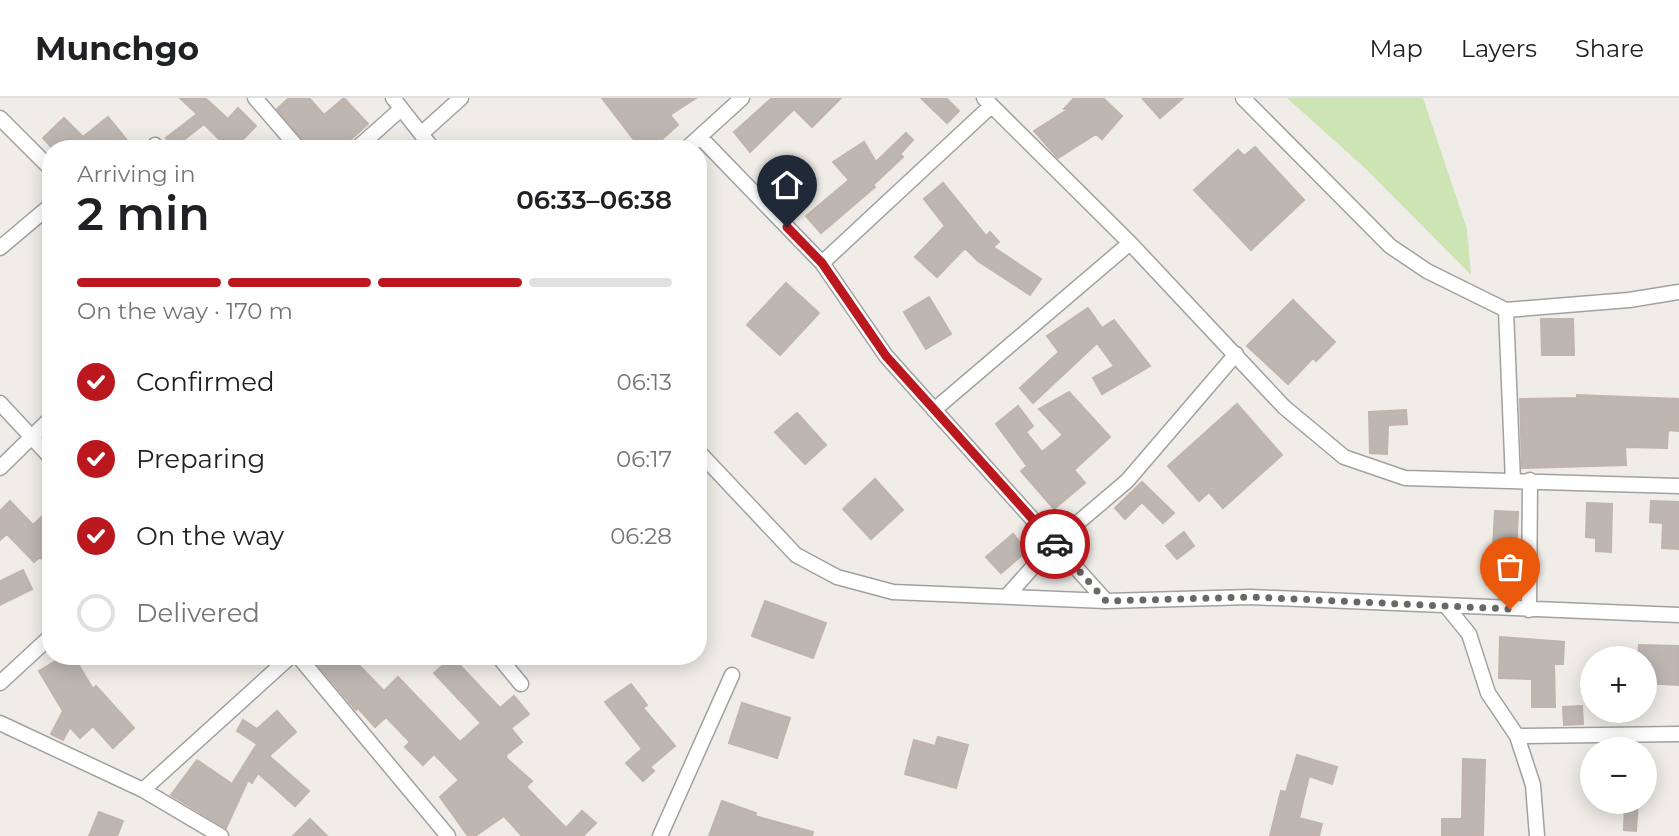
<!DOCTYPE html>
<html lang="en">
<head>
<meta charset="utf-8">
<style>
	body { margin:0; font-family:Montserrat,sans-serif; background:#f6f6f6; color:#202124; height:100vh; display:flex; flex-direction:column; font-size:26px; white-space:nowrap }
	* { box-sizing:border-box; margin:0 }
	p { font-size:23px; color:#757577 }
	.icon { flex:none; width:38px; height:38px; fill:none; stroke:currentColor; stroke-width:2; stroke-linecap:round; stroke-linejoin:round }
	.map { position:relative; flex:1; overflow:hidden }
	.panel { position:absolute; left:42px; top:42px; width:665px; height:525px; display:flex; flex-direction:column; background:#fff; border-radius:28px; box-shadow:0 4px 18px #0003 }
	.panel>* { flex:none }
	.tools { position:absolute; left:1580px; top:548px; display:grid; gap:14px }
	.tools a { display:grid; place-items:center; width:77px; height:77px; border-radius:50%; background:#fff; box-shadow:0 4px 18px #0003; font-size:35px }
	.pin { position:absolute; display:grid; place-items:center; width:60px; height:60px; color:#fff; margin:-72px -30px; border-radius:50% 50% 50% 0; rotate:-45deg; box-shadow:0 0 7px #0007 }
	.pin .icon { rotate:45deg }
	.courier { position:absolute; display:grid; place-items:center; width:70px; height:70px; margin:-35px; border:5px solid #ba171e; border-radius:50%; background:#fff; color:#222; box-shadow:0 2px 9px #0007 }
	.head em { font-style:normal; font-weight:600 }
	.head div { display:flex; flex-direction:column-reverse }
	.head { display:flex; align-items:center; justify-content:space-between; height:119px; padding:0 35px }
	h1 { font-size:46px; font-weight:600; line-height:52px }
	.bar { display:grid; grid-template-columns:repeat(4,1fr); gap:10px 7px; align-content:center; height:84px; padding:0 35px }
	.bar i { height:9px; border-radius:5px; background:#e0e0e0 }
	.bar .selected { background:#ba171e }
	.bar p { grid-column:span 4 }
	ol { padding:0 35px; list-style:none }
	li { display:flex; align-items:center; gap:21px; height:77px }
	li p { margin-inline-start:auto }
	li .icon { padding:7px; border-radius:50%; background:#ba171e; color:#fff; stroke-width:4 }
	li:last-child { color:#757577 }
	li i { width:38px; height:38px; border:4px solid #e0e0e0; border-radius:50% }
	header { display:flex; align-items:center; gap:42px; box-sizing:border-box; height:98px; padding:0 35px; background:#fff; border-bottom:2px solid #e0e0e0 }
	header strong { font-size:33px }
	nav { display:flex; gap:38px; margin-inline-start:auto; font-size:24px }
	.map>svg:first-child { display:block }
	.grass { fill:#cde4b4 }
	.building { fill:#bdb6b1; stroke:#c0b4ac; stroke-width:2 }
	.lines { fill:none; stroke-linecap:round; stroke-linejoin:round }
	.minor-casing { stroke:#a1a1a1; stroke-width:17 }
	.minor { stroke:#fff; stroke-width:14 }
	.done { stroke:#696866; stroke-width:7; stroke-dasharray:0 12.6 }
	.route { stroke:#ba171e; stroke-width:9 }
</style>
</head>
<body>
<header>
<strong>Munchgo</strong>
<nav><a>Map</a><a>Layers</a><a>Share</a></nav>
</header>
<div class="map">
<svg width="1679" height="738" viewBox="0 0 1679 738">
	<rect width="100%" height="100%" fill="#f0ede8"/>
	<!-- grass -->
	<path class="grass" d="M 1287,0 L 1423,0 L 1467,131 L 1471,177 L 1366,71 Z"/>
	<!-- building -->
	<path class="building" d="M 180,0 L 205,0 L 228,21 L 238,10 L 256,28 L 233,51 L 229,51 L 204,26 L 173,50 L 166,40 L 197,16 Z
		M 289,0 L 309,0 L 324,17 L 344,0 L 368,26 L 340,51 L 310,51 L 277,11 Z
		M 602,0 L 696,0 L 670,17 L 678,27 L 651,51 L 641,51 Z
		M 772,0 L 841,0 L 812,29 L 794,11 L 750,54 L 734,34 Z
		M 921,0 L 946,0 L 959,13 L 947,25 Z
		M 1074,0 L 1103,0 L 1122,18 L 1102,41 L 1096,36 L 1058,60 L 1034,33 L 1067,12 L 1064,11 Z
		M 1142,0 L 1183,0 L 1160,20 Z
		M 108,19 L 134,51 L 53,51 L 43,40 L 64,20 L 83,39 Z
		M 906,35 L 913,42 L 900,56 L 903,59 L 873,87 L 875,89 L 821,135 L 806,118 L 849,82 L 833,64 L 864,44 L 876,64 Z
		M 1255,49 L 1304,102 L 1251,152 L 1194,92 L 1238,52 L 1244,58 Z
		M 943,85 L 986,138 L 990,134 L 999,144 L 993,149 L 1041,181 L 1030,197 L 978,163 L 965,150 L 937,179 L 915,159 L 945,128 L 924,101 Z
		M 786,185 L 819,215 L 780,257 L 747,227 Z
		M 929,199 L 951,236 L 926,251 L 904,214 Z
		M 1293,202 L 1335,244 L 1316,263 L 1313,260 L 1288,286 L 1247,248 Z
		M 1088,210 L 1102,230 L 1114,222 L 1150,268 L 1102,296 L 1093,280 L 1114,268 L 1097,245 L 1033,305 L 1020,290 L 1059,254 L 1047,238 Z
		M 1541,221 L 1573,221 L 1574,257 L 1542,257 Z
		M 1069,294 L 1110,339 L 1074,372 L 1085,385 L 1054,411 L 1021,373 L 1027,368 L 996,326 L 1018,308 L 1033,328 L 1026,334 L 1042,354 L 1063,337 L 1039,311 Z
		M 1577,297 L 1679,301 L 1679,333 L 1668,332 L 1667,350 L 1625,349 L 1626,367 L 1522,370 L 1520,301 L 1577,300 Z
		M 1237,306 L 1282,357 L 1223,410 L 1209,394 L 1199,403 L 1168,368 Z
		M 1406,312 L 1407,326 L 1388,327 L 1387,356 L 1370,355 L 1369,314 Z
		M 797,315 L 826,347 L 805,366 L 775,334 Z
		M 875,381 L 903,412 L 871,441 L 843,411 Z
		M 1142,384 L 1174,415 L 1163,425 L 1142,404 L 1125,421 L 1115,410 Z
		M 10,403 L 33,427 L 51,410 L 51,471 L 40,459 L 34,464 L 7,436 L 0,442 L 0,413 Z
		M 1651,403 L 1679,404 L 1679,451 L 1662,450 L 1663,425 L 1650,424 Z
		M 1587,405 L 1612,406 L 1611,454 L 1596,453 L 1596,440 L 1586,439 Z
		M 1495,413 L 1518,414 L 1514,500 L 1499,500 L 1501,468 L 1492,467 Z
		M 1184,434 L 1194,448 L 1177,461 L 1166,448 Z
		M 1013,436 L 1027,453 L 1001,475 L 986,459 Z
		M 23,472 L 32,491 L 0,507 L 0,483 Z
		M 765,503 L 826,525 L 813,560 L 752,538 Z
		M 1500,539 L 1564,544 L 1563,566 L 1554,566 L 1555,609 L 1532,609 L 1532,581 L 1499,580 Z
		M 1639,547 L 1679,548 L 1678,587 L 1645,585 L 1645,560 L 1638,560 Z
		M 64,558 L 73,558 L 93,591 L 96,588 L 134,630 L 113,650 L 93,628 L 80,640 L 70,629 L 63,642 L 51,636 L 63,613 L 39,573 Z
		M 323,558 L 350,558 L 384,593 L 398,579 L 460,644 L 481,625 L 434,575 L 452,559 L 500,610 L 514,598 L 529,616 L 511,630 L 522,644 L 506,657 L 507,661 L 532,683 L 526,689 L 566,730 L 582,713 L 596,725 L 583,738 L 522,738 L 504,718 L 475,738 L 468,738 L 440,699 L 459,682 L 434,656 L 423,667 L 405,649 L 410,644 L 386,619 L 375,629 L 358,610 L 356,612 L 316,565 Z
		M 631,586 L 647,607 L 643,610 L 675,648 L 650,669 L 654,673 L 643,683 L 626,665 L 642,651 L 605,604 Z
		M 742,605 L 790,620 L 777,660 L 729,645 Z
		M 1582,608 L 1583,626 L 1564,627 L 1563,609 Z
		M 277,613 L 296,634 L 269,658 L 309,693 L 295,708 L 258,675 L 252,685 L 248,682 L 226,730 L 171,697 L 197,662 L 232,686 L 257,646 L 237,633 L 243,622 L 257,631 Z
		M 938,639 L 968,647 L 956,690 L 905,676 L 914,642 L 935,648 Z
		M 1297,657 L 1337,669 L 1332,686 L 1309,678 L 1299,720 L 1322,726 L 1319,738 L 1270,738 L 1281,693 L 1286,694 Z
		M 1463,661 L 1485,662 L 1483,738 L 1442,738 L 1442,721 L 1462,721 Z
		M 722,703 L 756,715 L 755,718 L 813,734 L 812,738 L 709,738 Z
		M 1625,704 L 1638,704 L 1636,733 L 1624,732 Z
		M 99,714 L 123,723 L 117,738 L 89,738 Z
		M 310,721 L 327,738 L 293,738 Z"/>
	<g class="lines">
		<defs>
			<path id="minor" d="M 255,0 L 299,51
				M 393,0 L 433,51
				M 984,0 L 1130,145 L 1284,309 L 1344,359 L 1405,380 L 1679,388
				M 1243,0 L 1390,148 L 1427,173 L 1506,212 L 1629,202 L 1679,194
				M 0,20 L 51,71
				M 421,36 L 461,0
				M 700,39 L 822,165 L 886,258 L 1106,503
				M 155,47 L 158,51
				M 356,51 L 401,11
				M 686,51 L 742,0
				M 0,150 L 51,107
				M 822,165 L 991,8
				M 1506,212 L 1513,383
				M 0,305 L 51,360
				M 934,312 L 1130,145
				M 698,353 L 796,457 L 837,479 L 893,494 L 1106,503 L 1251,499 L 1679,517
				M 0,370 L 51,320
				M 1008,497 L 1054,445 L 1127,383 L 1236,256
				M 1447,509 L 1469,536 L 1488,595 L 1517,638 L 1533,687 L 1537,738
				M 1529,512 L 1530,382
				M 298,558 L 448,738
				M 498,558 L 521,586
				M 0,585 L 51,538
				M 0,625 L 143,692 L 221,738
				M 1517,638 L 1679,636
				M 143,692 L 291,558
				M 660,738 L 732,577"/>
		</defs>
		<!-- minor casing -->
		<use href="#minor" class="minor-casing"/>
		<!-- minor -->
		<use href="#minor" class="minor"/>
	</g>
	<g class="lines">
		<!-- done -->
		<path class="done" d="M 1055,446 L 1106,503 L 1251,499 L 1510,511"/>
		<!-- route -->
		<path class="route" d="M 787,129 L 822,165 L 886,258 L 1055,446"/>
	</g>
</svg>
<div class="tools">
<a>+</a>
<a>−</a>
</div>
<div class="pin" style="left:1510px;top:511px;background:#ea580c"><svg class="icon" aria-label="bag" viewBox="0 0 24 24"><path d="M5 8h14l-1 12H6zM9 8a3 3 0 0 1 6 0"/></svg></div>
<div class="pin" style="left:787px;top:129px;background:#1f2937"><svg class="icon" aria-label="home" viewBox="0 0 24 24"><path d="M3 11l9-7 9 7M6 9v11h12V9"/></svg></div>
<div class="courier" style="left:1055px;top:446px"><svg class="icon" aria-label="car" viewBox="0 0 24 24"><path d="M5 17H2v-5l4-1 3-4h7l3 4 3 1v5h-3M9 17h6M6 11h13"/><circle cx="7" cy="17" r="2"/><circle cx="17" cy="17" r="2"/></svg></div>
<section class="panel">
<div class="head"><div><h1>2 min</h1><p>Arriving in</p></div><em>06:33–06:38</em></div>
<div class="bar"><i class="selected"></i><i class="selected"></i><i class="selected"></i><i></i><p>On the way · 170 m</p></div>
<ol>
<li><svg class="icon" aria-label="check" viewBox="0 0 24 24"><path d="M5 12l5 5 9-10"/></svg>Confirmed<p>06:13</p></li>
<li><svg class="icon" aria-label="check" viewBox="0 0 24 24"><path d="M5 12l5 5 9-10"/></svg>Preparing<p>06:17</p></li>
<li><svg class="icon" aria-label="check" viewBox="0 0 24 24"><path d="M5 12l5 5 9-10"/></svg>On the way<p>06:28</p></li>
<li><i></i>Delivered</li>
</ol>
</section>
</div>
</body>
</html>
